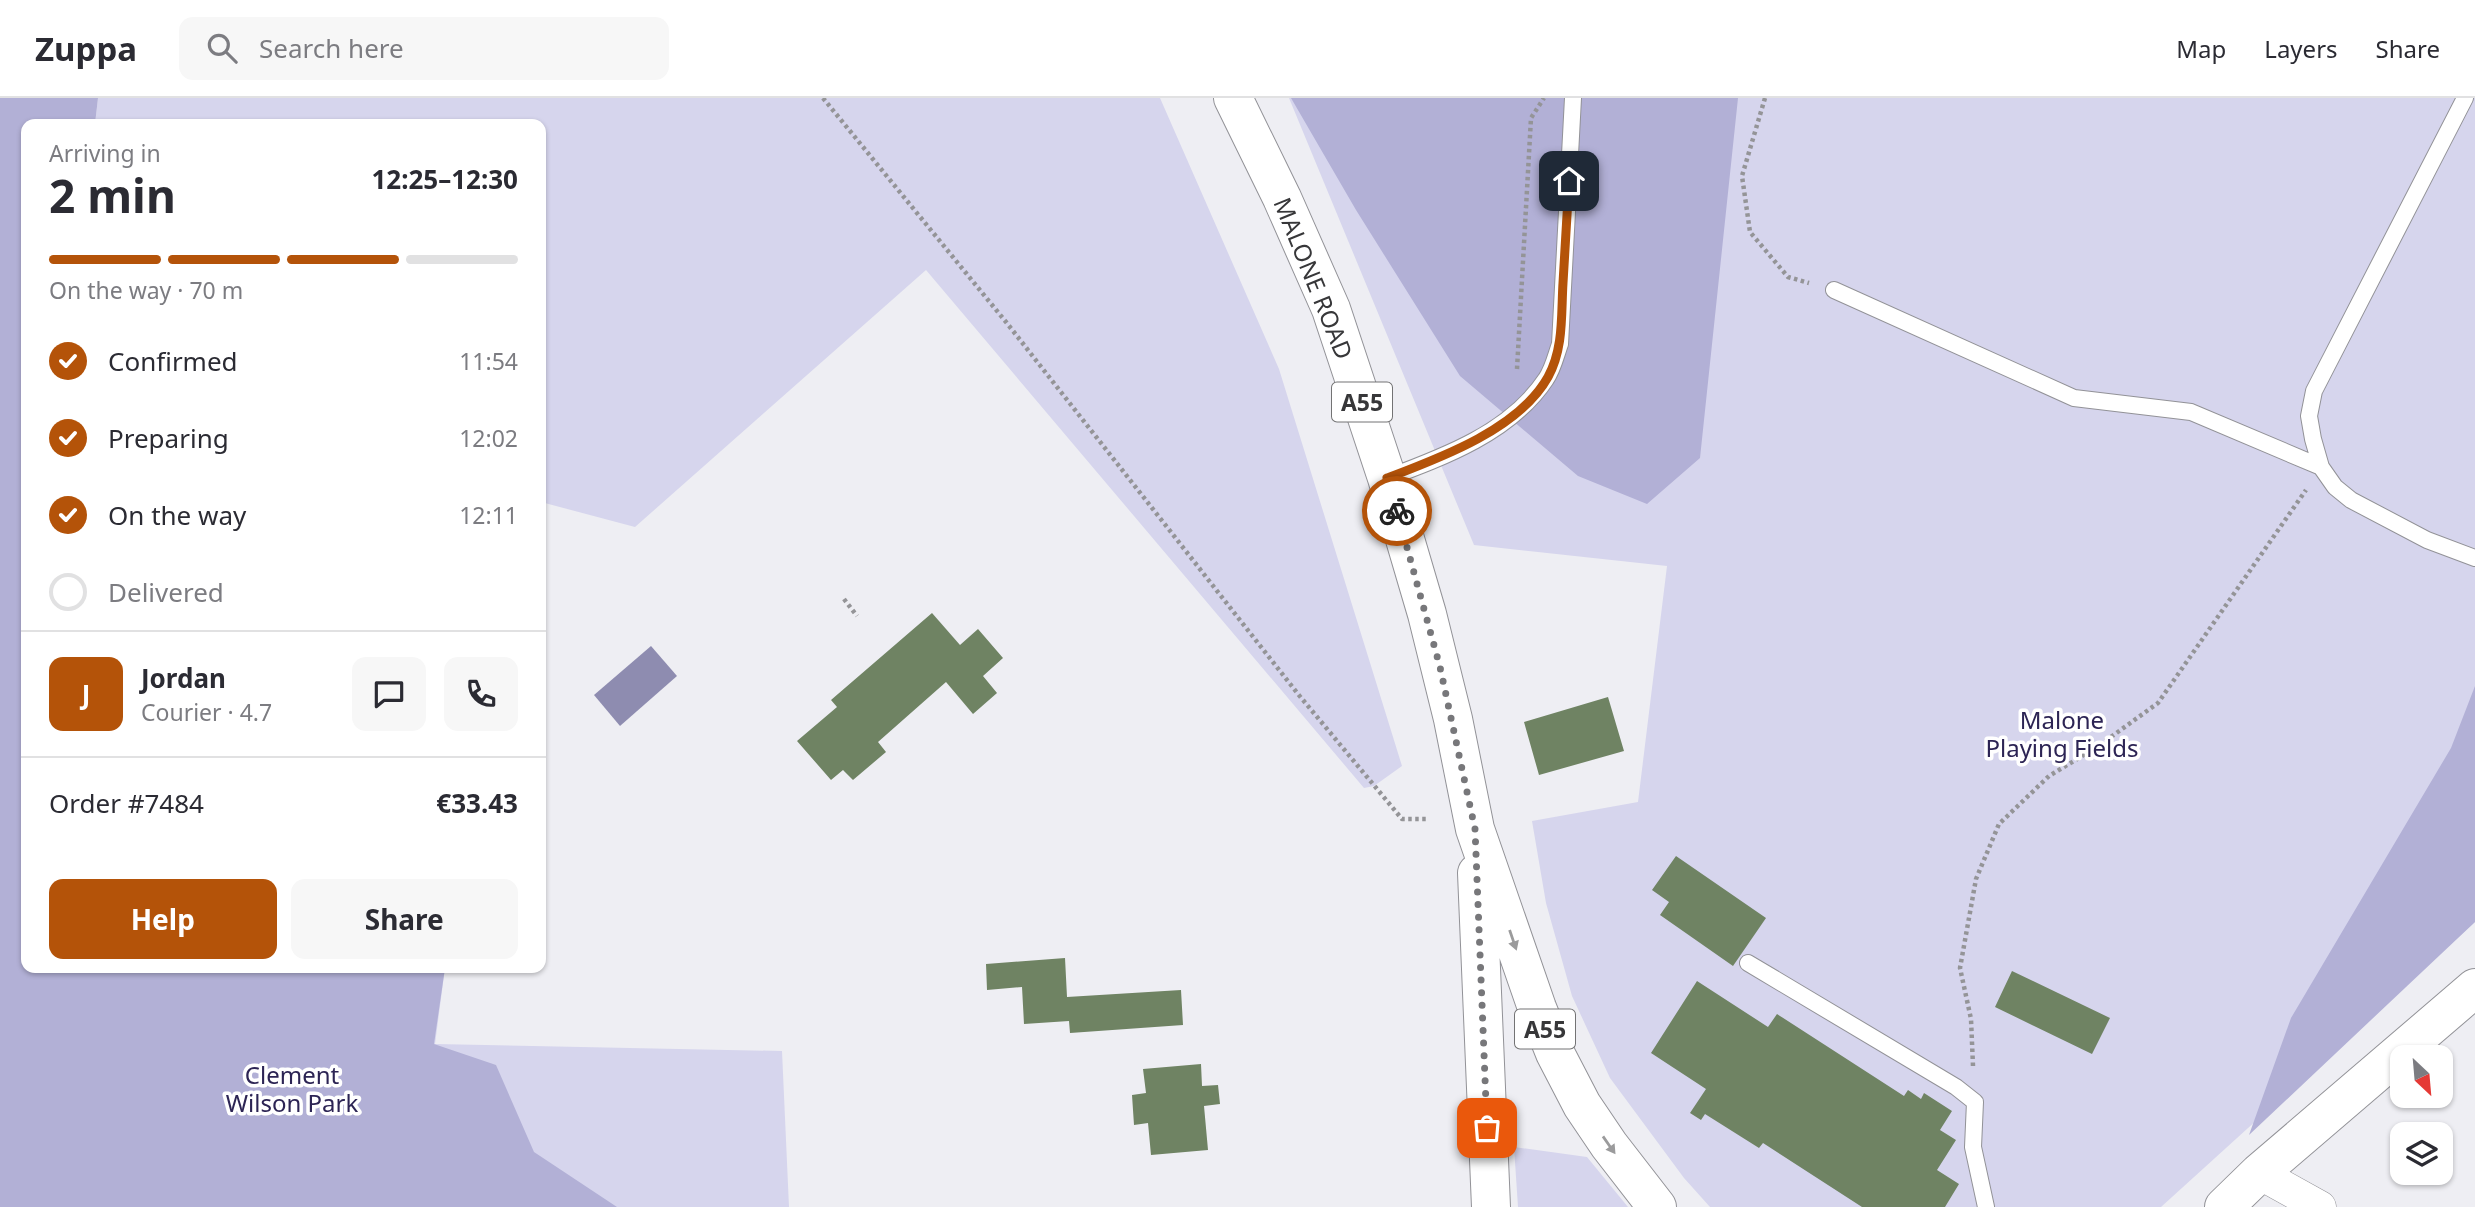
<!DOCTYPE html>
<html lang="en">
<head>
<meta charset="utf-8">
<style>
	body { margin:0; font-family:"Noto Sans",sans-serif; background:#f7f7f7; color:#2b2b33; height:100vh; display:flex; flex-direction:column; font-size:26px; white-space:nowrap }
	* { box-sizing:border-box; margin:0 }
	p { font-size:23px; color:#7c7c81 }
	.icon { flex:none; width:38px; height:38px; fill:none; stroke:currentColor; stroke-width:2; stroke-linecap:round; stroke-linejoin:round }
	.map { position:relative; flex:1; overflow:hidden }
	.drawer { position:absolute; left:21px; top:21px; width:525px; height:854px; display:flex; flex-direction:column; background:#fff; border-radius:14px; box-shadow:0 2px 5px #0004 }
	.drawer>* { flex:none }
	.needle { width:46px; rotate:154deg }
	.fabs { position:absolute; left:2390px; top:947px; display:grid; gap:14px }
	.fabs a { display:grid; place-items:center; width:63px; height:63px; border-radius:14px; background:#fff; box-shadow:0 2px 5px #0004; font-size:35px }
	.pin { position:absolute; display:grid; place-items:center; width:60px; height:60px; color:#fff; margin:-30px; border-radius:14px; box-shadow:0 4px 10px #0006 }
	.courier { position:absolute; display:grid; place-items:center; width:70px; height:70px; margin:-35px; border:5px solid #b45309; border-radius:50%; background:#fff; color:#222; box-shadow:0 2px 9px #0007 }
	.headline em { font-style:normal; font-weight:700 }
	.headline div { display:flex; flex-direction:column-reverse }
	.headline { display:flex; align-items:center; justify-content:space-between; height:119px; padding:0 28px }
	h1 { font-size:46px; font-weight:700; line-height:52px }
	.bar { display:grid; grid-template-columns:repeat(4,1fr); gap:10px 7px; align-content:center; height:84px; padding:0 28px }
	.bar i { height:9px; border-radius:5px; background:#e1e1e2 }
	.bar .selected { background:#b45309 }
	.bar p { grid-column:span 4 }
	.line { display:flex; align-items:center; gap:18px; padding:0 28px; border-top:2px solid #e1e1e2 }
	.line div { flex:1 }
	.round { display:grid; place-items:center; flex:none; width:74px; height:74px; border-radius:14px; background:#f7f7f7 }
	ol { padding:0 28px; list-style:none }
	li { display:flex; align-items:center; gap:21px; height:77px }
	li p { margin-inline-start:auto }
	li .icon { padding:7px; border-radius:50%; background:#b45309; color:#fff; stroke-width:4 }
	li:last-child { color:#7c7c81 }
	li i { width:38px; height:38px; border:4px solid #e1e1e2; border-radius:50% }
	.cta { display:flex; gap:14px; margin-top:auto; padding:14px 28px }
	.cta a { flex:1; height:80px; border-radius:14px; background:#b45309; color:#fff; font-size:28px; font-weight:700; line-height:80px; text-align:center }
	.cta a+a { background:#f7f7f7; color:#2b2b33 }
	header { display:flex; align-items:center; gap:42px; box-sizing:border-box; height:98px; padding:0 35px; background:#fff; border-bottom:2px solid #e1e1e2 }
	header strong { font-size:33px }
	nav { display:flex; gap:38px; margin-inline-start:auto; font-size:24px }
	.search { width:490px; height:63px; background:#f7f7f7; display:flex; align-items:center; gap:18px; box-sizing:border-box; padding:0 24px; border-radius:14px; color:#7c7c81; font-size:26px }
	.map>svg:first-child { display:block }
	.green { fill:#d6d5ed }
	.forest { fill:#b2b0d6 }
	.water { fill:#8e8cb0 }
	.building { fill:#6f8363 }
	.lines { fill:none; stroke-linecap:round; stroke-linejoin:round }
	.lane-casing { stroke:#929297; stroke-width:18 }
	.street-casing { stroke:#929297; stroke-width:33 }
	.secondary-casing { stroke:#929297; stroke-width:40 }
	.highway-casing { stroke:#929297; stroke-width:40 }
	.path { stroke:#949497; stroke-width:4.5; stroke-dasharray:3.5 3.5; stroke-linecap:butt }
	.lane { stroke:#fff; stroke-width:16 }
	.street { stroke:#fff; stroke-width:32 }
	.secondary { stroke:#fff; stroke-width:38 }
	.highway { stroke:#fff; stroke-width:38 }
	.oneway { fill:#9b9b9c }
	.done { stroke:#77777a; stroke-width:7; stroke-dasharray:0 12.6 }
	.route { stroke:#b45309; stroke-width:9 }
	.labels { text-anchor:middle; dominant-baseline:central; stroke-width:7; stroke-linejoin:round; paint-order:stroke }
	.shield { fill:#fff; stroke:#737374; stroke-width:2 }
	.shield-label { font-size:23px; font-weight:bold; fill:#373739 }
	.street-label { font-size:24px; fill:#373739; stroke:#fff }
	.park-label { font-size:24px; fill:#2c2454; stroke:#fff }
</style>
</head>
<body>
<header>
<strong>Zuppa</strong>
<div class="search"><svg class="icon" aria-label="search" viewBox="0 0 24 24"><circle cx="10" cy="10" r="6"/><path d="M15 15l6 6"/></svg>Search here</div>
<nav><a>Map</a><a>Layers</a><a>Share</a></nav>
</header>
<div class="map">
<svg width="2475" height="1109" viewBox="0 0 2475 1109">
	<rect width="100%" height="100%" fill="#eeeef3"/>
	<!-- green -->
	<path class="green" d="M 0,0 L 26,26 L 26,870 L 445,870 L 435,946 L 782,953 L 789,1109 L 0,1109 Z
		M 98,0 L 1160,0 L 1279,271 L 1402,668 L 1374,688 L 1364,690 L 926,172 L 635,429 L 541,404 L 541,26 L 95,26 Z
		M 1289,0 L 2475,0 L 2475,824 L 2161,1109 L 1710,1109 L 1684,1080 L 1610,980 L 1572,898 L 1546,805 L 1532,723 L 1638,704 L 1667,468 L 1474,447 Z
		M 1514,1049 L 1587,1059 L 1628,1109 L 1518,1109 Z"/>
	<!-- forest -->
	<path class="forest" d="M 0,0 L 98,0 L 95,26 L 26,26 L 26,870 L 445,870 L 434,946 L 496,967 L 534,1054 L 617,1109 L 0,1109 Z
		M 1291,0 L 1738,0 L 1700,360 L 1647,406 L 1578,378 L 1460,278 L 1356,112 Z
		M 2475,588 L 2475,824 L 2249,1037 L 2291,920 L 2451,650 Z"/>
	<!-- water -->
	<path class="water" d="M 651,548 L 677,578 L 620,628 L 594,597 Z"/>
	<!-- building -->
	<path class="building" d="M 932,515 L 960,547 L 978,531 L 1003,560 L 983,578 L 997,595 L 973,616 L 946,584 L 878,644 L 886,654 L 853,682 L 843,672 L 831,682 L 797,643 L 837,609 L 831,602 Z
		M 1608,599 L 1624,653 L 1539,677 L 1524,624 Z
		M 1676,758 L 1766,820 L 1733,868 L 1660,817 L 1669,804 L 1652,792 Z
		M 1065,860 L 1067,899 L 1181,892 L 1183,927 L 1070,935 L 1069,923 L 1024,926 L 1022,889 L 987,892 L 986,866 Z
		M 2012,873 L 2110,920 L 2092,956 L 1995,909 Z
		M 1697,883 L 1768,929 L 1777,916 L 1904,998 L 1908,992 L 1921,1001 L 1924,995 L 1952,1013 L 1940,1032 L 1956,1042 L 1937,1072 L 1959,1086 L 1945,1109 L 1862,1109 L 1763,1045 L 1759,1050 L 1705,1016 L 1701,1022 L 1690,1015 L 1706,991 L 1651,955 Z
		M 1201,966 L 1202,988 L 1218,987 L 1220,1006 L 1204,1008 L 1208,1052 L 1151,1057 L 1148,1025 L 1134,1027 L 1132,997 L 1146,995 L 1143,971 Z"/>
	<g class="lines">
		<defs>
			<path id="lane" d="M 2465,0 L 2314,293 L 2309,318 L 2313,341 L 2321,369 L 2335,389 L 2351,402 L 2427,442 L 2475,460
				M 1834,192 L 2074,300 L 2191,314 L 2321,369
				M 1387,380 C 1444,359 1511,334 1546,281 C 1553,271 1556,257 1560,246 L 1573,0
				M 1748,865 L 1956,989 L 1975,1004 L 1973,1049 L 1986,1109"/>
			<path id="street" d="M 2259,1075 L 2320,1109"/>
			<path id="secondary" d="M 2224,1109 L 2259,1075 L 2475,890"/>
			<path id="highway" d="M 1233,0 L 1282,100 L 1331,211 L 1387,380 L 1427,516 L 1453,621 L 1475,731 L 1537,910 L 1555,955 L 1582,1007 L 1609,1047 L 1657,1109
				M 1477,775 L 1491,1109"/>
		</defs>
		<!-- lane casing -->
		<use href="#lane" class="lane-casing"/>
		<!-- street casing -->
		<use href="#street" class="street-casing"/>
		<!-- secondary casing -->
		<use href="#secondary" class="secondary-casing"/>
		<!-- highway casing -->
		<use href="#highway" class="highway-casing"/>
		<!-- path -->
		<path class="path" d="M 823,0 L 1006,224 L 1298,596 L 1402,721 L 1426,721
			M 1765,0 L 1742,78 L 1750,134 L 1788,179 L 1809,185
			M 1517,271 L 1531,20 L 1544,0
			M 844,501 L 857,518
			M 1973,968 L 1971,921 L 1960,870 L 1976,781 L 1999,726 L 2049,678 L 2097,649 L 2158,605 L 2306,392"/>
		<!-- lane -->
		<use href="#lane" class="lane"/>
		<!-- street -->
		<use href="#street" class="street"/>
		<!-- secondary -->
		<use href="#secondary" class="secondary"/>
		<!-- highway -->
		<use href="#highway" class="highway"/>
	</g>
	<!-- one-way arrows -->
	<defs><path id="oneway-solid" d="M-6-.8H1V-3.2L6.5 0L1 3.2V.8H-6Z" transform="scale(1.75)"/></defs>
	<g class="oneway">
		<use href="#oneway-solid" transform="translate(1513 842) rotate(71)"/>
		<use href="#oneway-solid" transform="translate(1609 1047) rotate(55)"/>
	</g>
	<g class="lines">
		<!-- done -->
		<path class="done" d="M 1397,413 L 1440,569 L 1475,731 L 1487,1030"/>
		<!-- route -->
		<path class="route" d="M 1397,413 L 1387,380 C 1440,360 1519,331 1548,279 C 1564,250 1561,216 1563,185 C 1565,151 1567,117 1569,83"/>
	</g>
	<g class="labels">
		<!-- shield labels -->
		<g class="shield">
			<rect x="1332" y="284.5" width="60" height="39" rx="5"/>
			<rect x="1515" y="911.5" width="60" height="39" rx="5"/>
		</g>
		<g class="shield-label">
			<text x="1362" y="304">A55</text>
			<text x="1545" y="931">A55</text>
		</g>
		<!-- street labels -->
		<g class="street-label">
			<text transform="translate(1314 180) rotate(68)">MALONE ROAD</text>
		</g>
		<!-- park labels -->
		<g class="park-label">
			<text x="2062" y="621">Malone<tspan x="2062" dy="28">Playing Fields</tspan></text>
			<text x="292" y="976">Clement<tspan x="292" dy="28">Wilson Park</tspan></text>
		</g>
	</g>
</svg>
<div class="fabs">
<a><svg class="needle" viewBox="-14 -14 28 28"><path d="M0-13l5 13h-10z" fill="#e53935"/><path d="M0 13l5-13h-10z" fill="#7c7c81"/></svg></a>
<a><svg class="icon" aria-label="layers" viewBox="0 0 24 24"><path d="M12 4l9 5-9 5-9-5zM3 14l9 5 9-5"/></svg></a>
</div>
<div class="pin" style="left:1487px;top:1030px;background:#ea580c"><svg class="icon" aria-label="bag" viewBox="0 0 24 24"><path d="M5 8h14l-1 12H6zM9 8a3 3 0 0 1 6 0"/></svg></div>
<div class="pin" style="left:1569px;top:83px;background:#1f2937"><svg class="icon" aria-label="home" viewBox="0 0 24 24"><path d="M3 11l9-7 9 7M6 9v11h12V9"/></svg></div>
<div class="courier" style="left:1397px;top:413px"><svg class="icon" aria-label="bike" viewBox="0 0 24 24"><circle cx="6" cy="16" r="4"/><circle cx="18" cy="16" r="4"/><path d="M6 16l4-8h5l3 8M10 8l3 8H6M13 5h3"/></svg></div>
<section class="drawer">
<div class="headline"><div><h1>2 min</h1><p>Arriving in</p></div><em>12:25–12:30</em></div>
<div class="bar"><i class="selected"></i><i class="selected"></i><i class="selected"></i><i></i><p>On the way · 70 m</p></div>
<ol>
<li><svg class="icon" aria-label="check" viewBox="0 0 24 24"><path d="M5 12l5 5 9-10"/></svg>Confirmed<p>11:54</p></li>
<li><svg class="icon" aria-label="check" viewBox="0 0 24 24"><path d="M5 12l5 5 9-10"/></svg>Preparing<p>12:02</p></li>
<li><svg class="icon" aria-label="check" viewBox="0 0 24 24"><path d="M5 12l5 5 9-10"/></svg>On the way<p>12:11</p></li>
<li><i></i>Delivered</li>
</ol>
<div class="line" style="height:126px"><b class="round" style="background:#b45309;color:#fff">J</b><div><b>Jordan</b><p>Courier · 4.7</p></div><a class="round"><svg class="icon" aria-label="chat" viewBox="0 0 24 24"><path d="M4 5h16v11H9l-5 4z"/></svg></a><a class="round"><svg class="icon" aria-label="phone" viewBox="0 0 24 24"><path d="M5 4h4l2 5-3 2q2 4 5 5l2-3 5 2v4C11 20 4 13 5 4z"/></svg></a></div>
<div class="line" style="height:91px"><div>Order #7484</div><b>€33.43</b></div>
<div class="cta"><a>Help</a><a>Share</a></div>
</section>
</div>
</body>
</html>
